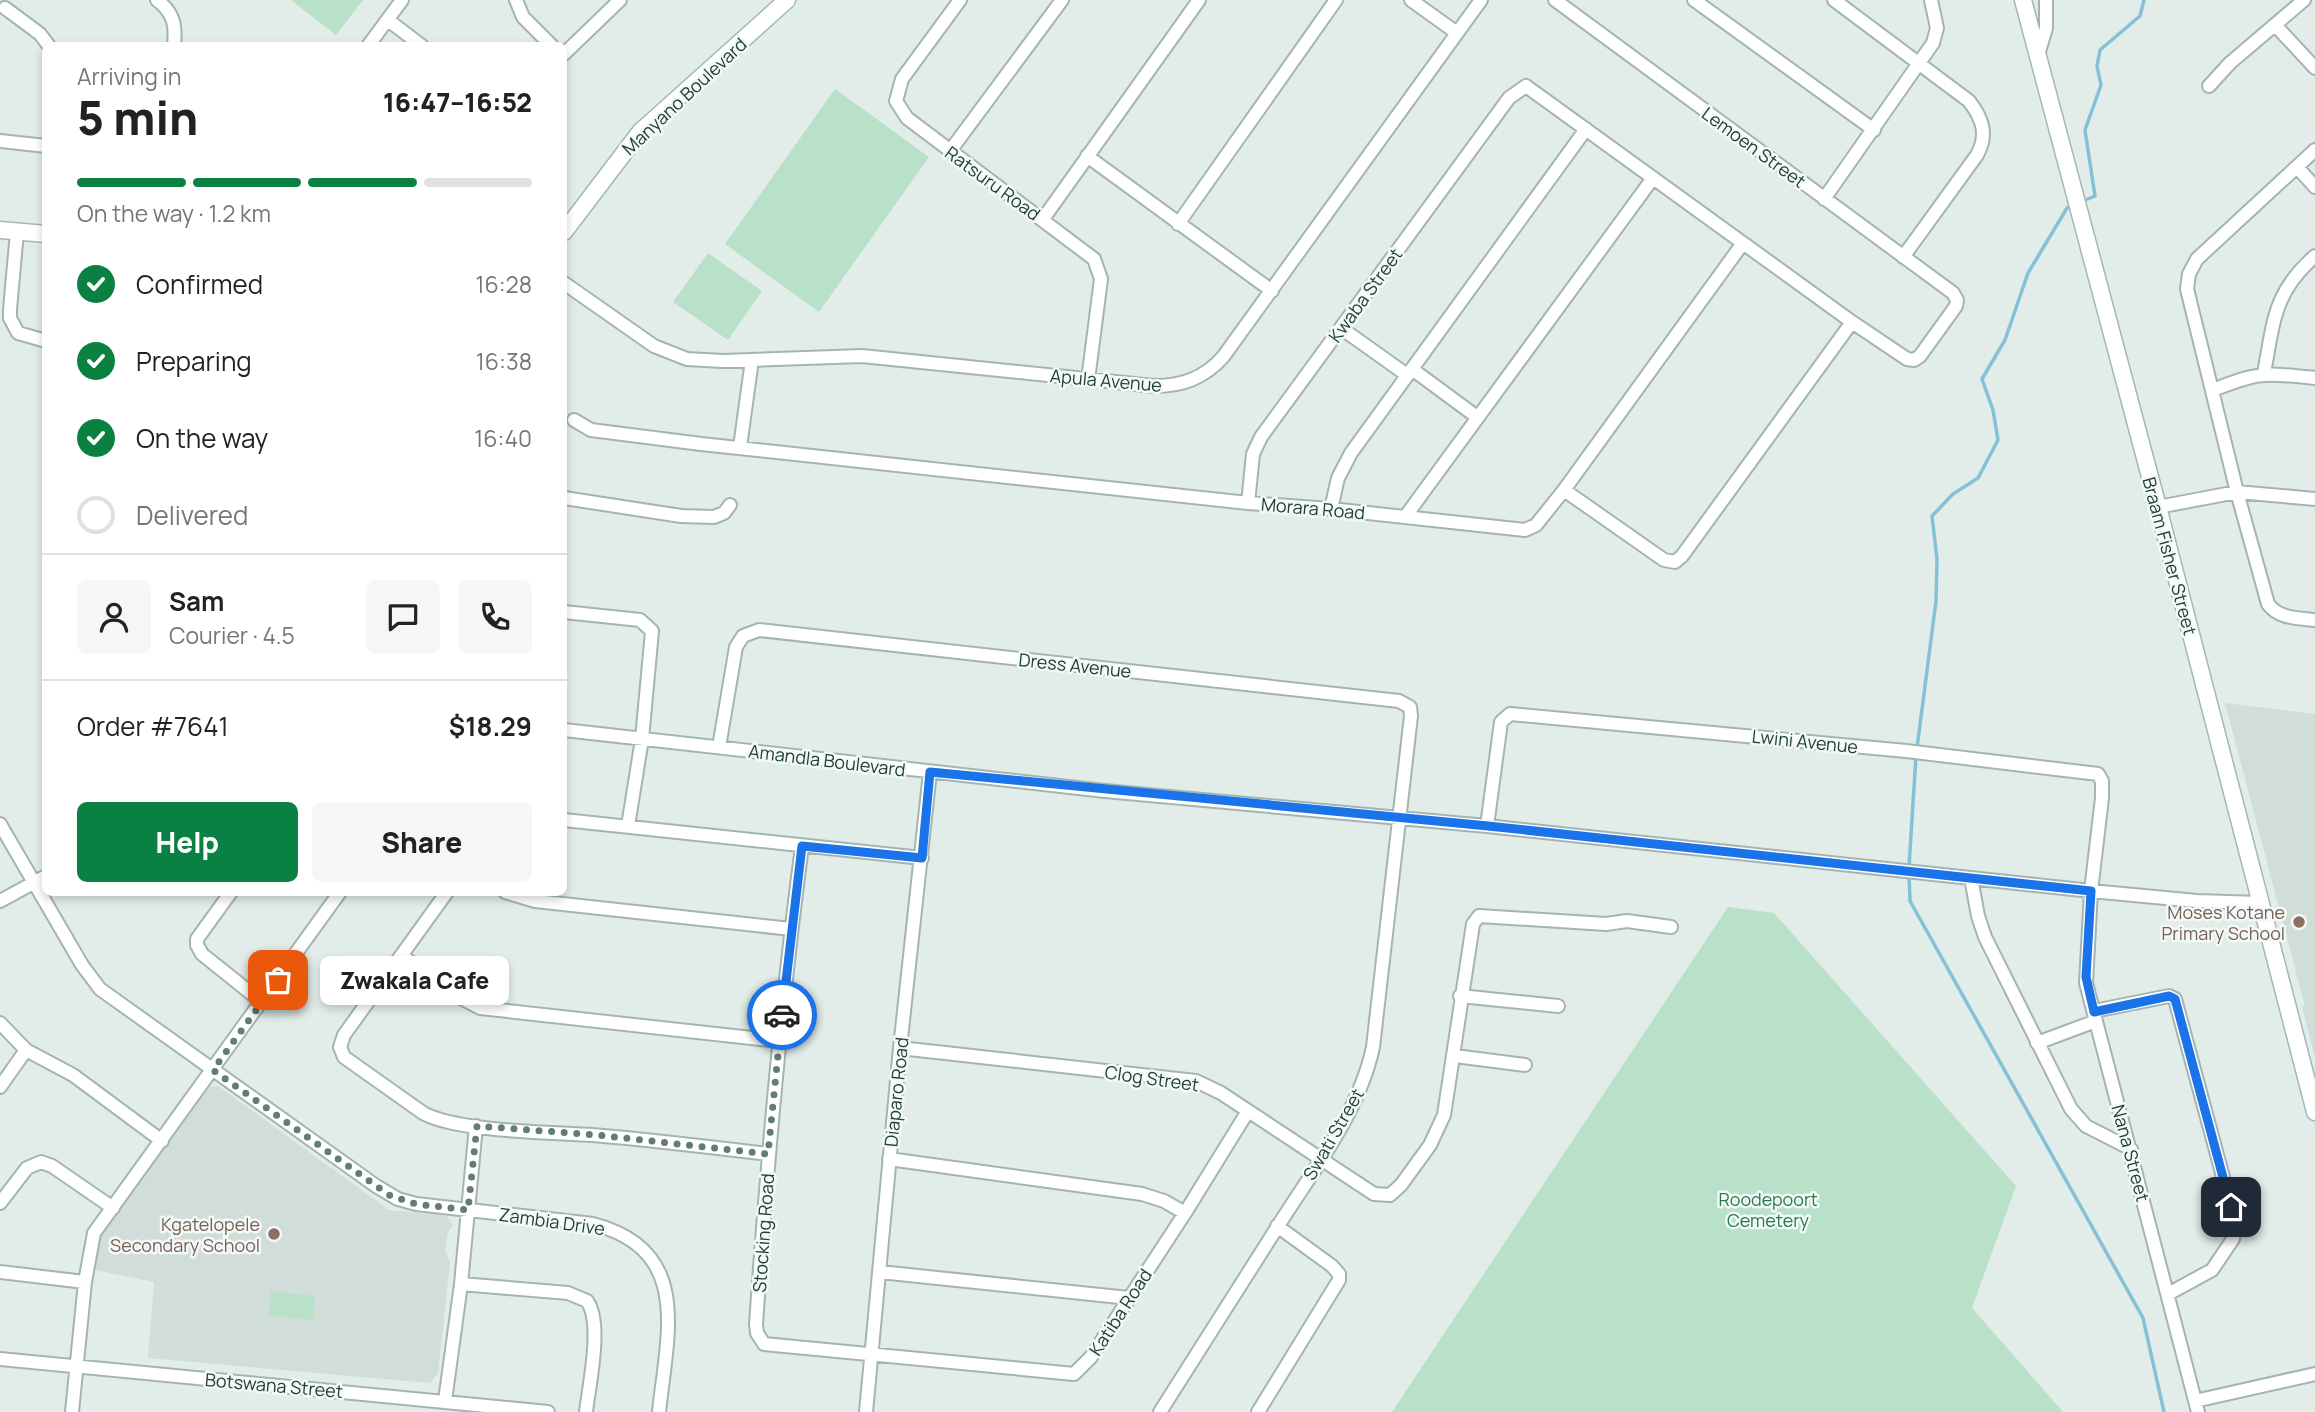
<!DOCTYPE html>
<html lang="en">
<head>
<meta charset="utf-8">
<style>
	body { margin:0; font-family:Manrope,sans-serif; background:#f6f6f6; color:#222; height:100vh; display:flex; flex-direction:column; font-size:26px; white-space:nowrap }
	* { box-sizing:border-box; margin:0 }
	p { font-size:23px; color:#767676 }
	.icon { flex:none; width:38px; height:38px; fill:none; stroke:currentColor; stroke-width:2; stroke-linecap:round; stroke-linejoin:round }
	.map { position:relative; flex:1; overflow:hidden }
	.sheet { position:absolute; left:42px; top:42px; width:525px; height:854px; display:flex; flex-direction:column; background:#fff; border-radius:10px; box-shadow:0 4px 10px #0003 }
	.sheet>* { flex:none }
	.pin { position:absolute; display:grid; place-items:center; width:60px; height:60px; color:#fff; margin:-30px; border-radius:14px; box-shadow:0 4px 10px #0006 }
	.courier { position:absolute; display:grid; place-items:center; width:70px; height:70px; margin:-35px; border:5px solid #1a73e8; border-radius:50%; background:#fff; color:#222; box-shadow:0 2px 9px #0007 }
	.bubble { position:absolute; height:49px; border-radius:10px; background:#fff; box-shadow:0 4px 10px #0003; font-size:23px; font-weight:800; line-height:49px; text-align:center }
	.summary em { font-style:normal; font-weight:800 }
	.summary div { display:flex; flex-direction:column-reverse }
	.summary { display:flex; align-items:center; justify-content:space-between; height:119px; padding:0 35px }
	h1 { font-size:46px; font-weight:800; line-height:52px }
	.bar { display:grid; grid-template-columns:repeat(4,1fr); gap:10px 7px; align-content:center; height:84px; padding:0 35px }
	.bar i { height:9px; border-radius:5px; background:#e0e0e0 }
	.bar .current { background:#0b8043 }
	.bar p { grid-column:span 4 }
	.line { display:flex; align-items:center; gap:18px; padding:0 35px; border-top:2px solid #e0e0e0 }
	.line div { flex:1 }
	.round { display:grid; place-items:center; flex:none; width:74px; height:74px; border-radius:10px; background:#f6f6f6 }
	ol { padding:0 35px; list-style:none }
	li { display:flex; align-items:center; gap:21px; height:77px }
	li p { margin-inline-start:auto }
	li .icon { padding:7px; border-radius:50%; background:#0b8043; color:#fff; stroke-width:4 }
	li:last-child { color:#767676 }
	li i { width:38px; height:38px; border:4px solid #e0e0e0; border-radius:50% }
	.action { display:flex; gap:14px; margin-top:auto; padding:14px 35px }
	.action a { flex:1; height:80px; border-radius:10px; background:#0b8043; color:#fff; font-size:28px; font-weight:800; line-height:80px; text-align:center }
	.action a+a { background:#f6f6f6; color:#222 }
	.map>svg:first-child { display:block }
	.built { fill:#d0ddd8 }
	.green { fill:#b9e0c8 }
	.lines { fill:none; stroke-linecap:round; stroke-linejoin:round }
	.stream { stroke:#85c1d6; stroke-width:3.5 }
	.street-casing { stroke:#a4b5b1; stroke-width:16 }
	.secondary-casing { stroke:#9fbab3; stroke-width:19 }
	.street { stroke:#fff; stroke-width:12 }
	.secondary { stroke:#fff; stroke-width:16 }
	.done { stroke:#647c77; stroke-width:7; stroke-dasharray:0 12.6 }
	.route { stroke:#1a73e8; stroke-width:9 }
	.education-dot { fill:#8d6e63; stroke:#f2f9f7; stroke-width:2.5 }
	.labels { text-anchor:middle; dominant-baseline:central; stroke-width:5; stroke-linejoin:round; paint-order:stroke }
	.street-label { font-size:18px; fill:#203f3a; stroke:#f2f9f7 }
	.education-label { font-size:18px; fill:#785e54; stroke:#f2f9f7; text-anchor:end }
	.park-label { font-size:18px; fill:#277a50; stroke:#f2f9f7 }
</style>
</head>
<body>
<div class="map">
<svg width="2315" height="1412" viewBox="0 0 2315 1412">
	<rect width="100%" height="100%" fill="#e2ede9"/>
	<!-- built -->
	<path class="built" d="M 2225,703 L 2315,714 L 2315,1058 L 2302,1007 L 2305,1006 Z
		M 218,1086 L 389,1210 L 447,1216 L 453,1226 L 448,1232 L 445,1249 L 450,1263 L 438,1373 L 430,1383 L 148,1358 L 154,1282 L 95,1270 L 99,1237 L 207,1087 Z"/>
	<!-- green -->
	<path class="green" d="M 291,0 L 363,0 L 336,35 Z
		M 835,89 L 929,157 L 819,312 L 725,244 Z
		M 708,253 L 762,291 L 728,340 L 673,302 Z
		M 1728,907 L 1774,913 L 2016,1186 L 1972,1308 L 2063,1412 L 1392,1412 Z
		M 271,1291 L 315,1296 L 313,1320 L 269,1315 Z"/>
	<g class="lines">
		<!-- stream -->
		<path class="stream" d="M 2083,201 L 2095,196 L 2085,130 L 2101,85 L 2097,66 L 2100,50 L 2140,16 L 2144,0
			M 1917,748 L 1936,601 L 1937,559 L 1932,516 L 1953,494 L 1978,478 L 1998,440 L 1993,410 L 1982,379 L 2005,340 L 2028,273 L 2067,208 L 2073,206
			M 1909,867 L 1916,756
			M 1909,874 L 1910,901 L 2143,1318 L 2164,1412"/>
		<defs>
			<path id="street" d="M 157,0 C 174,13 176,25 174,46
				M 516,0 L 523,17 L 552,46
				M 960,0 L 902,79 L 896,101 L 907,118 L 1094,259 L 1101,279 L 1088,380
				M 1411,0 L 1457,33
				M 1694,0 L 1874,130
				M 1834,0 L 1969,101 C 1983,119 1988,135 1977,155 L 1903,257
				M 5,8 L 40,34 L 49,46
				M 388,20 L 422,46
				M 2276,26 L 2315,68
				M 368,46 L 402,0
				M 564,54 L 620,0
				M 2038,55 L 2046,28 L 2046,0
				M 2209,86 L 2230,63 L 2304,0
				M 0,141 L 46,146
				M 2315,150 L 2197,259 L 2189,274 L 2187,289 L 2237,492 L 2268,604 C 2279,619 2298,618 2315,620
				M 950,151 L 1062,0
				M 1087,156 L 1272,291
				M 2297,167 L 2315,187
				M 1824,199 L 1933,43 L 1937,28 L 1931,0
				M 1043,219 L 1199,0
				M 1178,224 L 1336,0
				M 17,232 L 10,309 L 10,318 L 18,333 L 46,341
				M 564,283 L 654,346 L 687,359 L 723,361 L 862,356 L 1154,386 C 1183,386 1204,378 1223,357 L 1481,0
				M 1341,328 L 1407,375
				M 1412,369 L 1477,417
				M 2264,373 C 2274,321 2273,293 2315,256
				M 2213,390 C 2259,371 2267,373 2315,378
				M 574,420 L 591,430 L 701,444 L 1248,503 L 1331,509 L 1525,530 L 1536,525 L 1564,490 L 1743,243
				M 740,447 L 752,360
				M 1564,490 L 1664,560 L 1675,562 L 1682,556 L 1852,322
				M 564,498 L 681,516 L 714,517 L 724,513 L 730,505
				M 1248,503 L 1253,454 L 1261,437 L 1509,98 L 1526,86 L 1852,322 L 1907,359 L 1914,360 L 1920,356 L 1956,306 L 1957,300 L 1953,293 L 1555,0
				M 2158,507 L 2237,492 L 2315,499
				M 1331,509 L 1338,478 L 1351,453 L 1586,129
				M 1405,517 L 1653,178
				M 564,612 L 640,620 L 652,631 L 642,739 L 628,826
				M 564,730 L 1105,791 L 1487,826 L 2091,891 L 2197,901 L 2260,903
				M 719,747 L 736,647 L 743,636 L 759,630 L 1399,701 L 1410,707 L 1411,716 L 1373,1047 C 1359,1113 1313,1170 1278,1226 C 1238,1288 1200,1350 1160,1412
				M 564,820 L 922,858
				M 0,824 L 82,965 L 100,989 L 376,1186 L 398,1199 L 416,1204 L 593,1224 C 693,1250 667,1334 659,1412
				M 1487,826 L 1501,722 L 1510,714 L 1906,751 L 2098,774 L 2102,781 L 2102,798 L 2091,891 L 2086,983 L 2198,1412
				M 802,846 C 781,1005 767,1164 756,1324 L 757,1333 L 764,1344 L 1074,1374 L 1091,1357 L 1185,1213 L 1248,1111
				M 1971,878 L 1978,916 L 1985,937 L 2071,1109 L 2086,1126 L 2131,1149
				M 231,892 L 197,939 L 197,945 L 202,954 L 262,1002
				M 447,892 L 344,1035 L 340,1047 L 344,1057 L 423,1113 C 457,1132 551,1132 593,1135 C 651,1140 710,1147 768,1154
				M 505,892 L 535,901 L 791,929
				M 0,901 L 46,876
				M 402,956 L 461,998 L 480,1008 L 779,1041
				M 1460,996 L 1558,1006
				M 2094,1011 L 2169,996 L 2175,999 L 2236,1225 L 2233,1239 L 2212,1270 L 2168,1294
				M 0,1023 L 26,1050 L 73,1075 L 162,1141
				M 2037,1043 L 2096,1021
				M 900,1048 L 1196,1081 L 1221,1093 L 1374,1194 L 1390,1195 L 1401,1185 L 1430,1145 L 1444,1115 L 1473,924 L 1479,916 L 1606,924 L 1627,921 L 1671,927
				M 1455,1056 L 1525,1065
				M 0,1087 L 26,1050
				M 889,1159 L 1142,1194 L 1164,1201 L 1185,1213
				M 0,1203 L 27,1168 L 41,1162 L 52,1166 L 113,1208
				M 0,1272 L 85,1282
				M 880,1272 L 1129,1298
				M 461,1284 L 568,1293 L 587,1301 C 603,1323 589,1385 586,1412
				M 0,1359 L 548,1412
				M 445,1401 L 461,1284 L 476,1126
				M 2195,1401 L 2315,1374
				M 72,1412 L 85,1282 L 94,1233 L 340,892
				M 866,1412 L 900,1048 L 930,772
				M 1258,1412 L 1339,1280 L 1339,1274 L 1332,1266 L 1277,1226"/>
			<path id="secondary" d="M 2023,0 L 2158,507 L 2315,1112
				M 0,230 L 46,234
				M 564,232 L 640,132 L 787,0"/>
		</defs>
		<!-- street casing -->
		<use href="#street" class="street-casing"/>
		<!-- secondary casing -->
		<use href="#secondary" class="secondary-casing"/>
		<!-- street -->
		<use href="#street" class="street"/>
		<!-- secondary -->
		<use href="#secondary" class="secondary"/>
	</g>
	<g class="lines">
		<!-- done -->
		<path class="done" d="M 278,980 L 213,1070 L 389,1195 L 416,1204 L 468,1210 L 477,1126 L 597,1135 L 768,1154 L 782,1015"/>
		<!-- route -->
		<path class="route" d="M 782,1015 L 802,846 L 922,858 L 930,772 L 1488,826 L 2091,891 L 2086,977 L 2094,1012 L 2169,996 L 2175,999 L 2231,1207"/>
	</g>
	<!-- markers -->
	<g class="education-dot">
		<circle cx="2299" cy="922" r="7"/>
		<circle cx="274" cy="1234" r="7"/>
	</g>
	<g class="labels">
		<!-- street labels -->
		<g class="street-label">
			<text transform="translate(684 96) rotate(-43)">Manyano Boulevard</text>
			<text transform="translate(1754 147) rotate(36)">Lemoen Street</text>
			<text transform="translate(993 183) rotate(36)">Ratsuru Road</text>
			<text transform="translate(1365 295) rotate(-54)">Kwaba Street</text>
			<text transform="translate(1106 380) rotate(5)">Apula Avenue</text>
			<text transform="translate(1313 508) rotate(5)">Morara Road</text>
			<text transform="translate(2170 556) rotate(75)">Braam Fisher Street</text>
			<text transform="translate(1075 665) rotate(6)">Dress Avenue</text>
			<text transform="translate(1805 741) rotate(6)">Lwini Avenue</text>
			<text transform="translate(827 760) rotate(7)">Amandla Boulevard</text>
			<text transform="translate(1152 1078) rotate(8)">Clog Street</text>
			<text transform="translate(896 1092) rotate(-84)">Diaparo Road</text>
			<text transform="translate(1333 1134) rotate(-60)">Swati Street</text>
			<text transform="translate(2131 1153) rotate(75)">Nana Street</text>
			<text transform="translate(552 1221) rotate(8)">Zambia Drive</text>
			<text transform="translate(763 1233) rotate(-86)">Stocking Road</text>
			<text transform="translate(1120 1312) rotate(-57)">Katiba Road</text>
			<text transform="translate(274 1385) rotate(5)">Botswana Street</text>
		</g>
		<!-- education labels -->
		<g class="education-label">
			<text x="2285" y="912">Moses Kotane<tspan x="2285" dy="21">Primary School</tspan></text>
			<text x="260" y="1224">Kgatelopele<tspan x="260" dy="21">Secondary School</tspan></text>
		</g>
		<!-- park labels -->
		<g class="park-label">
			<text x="1768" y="1199">Roodepoort<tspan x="1768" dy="21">Cemetery</tspan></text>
		</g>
	</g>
</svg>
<div class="pin" style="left:278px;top:980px;background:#ea580c"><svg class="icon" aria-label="bag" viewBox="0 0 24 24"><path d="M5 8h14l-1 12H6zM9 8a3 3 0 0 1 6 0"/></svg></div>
<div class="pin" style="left:2231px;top:1207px;background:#1f2937"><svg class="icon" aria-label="home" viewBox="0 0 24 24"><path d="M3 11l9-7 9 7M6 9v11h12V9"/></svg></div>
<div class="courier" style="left:782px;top:1015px"><svg class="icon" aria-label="car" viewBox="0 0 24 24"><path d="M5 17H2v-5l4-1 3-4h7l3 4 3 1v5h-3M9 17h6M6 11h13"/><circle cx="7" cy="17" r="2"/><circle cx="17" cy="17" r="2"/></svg></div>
<div class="bubble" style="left:320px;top:956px;width:189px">Zwakala Cafe</div>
<section class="sheet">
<div class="summary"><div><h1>5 min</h1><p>Arriving in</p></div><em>16:47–16:52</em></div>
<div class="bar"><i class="current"></i><i class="current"></i><i class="current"></i><i></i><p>On the way · 1.2 km</p></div>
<ol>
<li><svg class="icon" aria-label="check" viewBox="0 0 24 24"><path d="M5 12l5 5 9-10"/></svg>Confirmed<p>16:28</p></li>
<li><svg class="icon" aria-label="check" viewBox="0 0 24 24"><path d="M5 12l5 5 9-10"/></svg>Preparing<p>16:38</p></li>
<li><svg class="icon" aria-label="check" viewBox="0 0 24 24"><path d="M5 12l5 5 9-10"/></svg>On the way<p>16:40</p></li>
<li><i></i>Delivered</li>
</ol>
<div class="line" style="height:126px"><a class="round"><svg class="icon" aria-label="person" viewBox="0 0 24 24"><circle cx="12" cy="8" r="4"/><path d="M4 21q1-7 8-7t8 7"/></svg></a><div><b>Sam</b><p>Courier · 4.5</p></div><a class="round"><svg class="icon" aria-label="chat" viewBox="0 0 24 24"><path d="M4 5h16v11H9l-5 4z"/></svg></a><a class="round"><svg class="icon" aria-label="phone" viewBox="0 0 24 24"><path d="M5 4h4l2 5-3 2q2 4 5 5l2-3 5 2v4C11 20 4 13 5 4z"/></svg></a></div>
<div class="line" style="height:91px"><div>Order #7641</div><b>$18.29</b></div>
<div class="action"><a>Help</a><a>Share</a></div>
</section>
</div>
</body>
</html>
